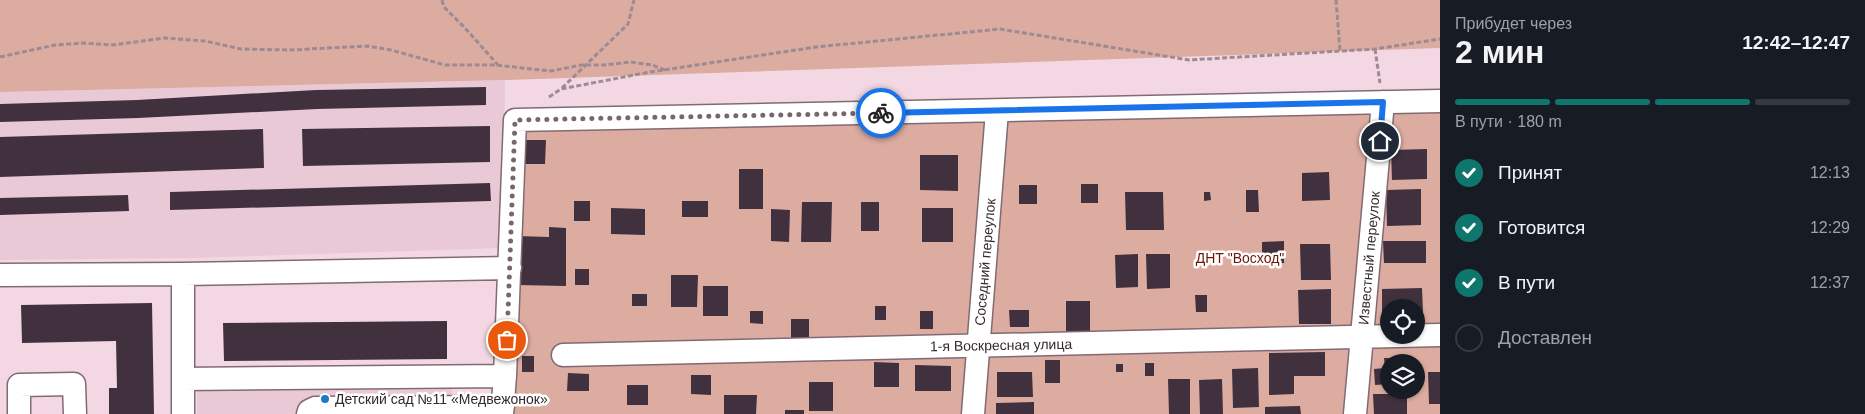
<!DOCTYPE html>
<html lang="ru">
<head>
<meta charset="utf-8">
<style>
	body { margin:0; font-family:Helvetica,sans-serif; background:#242831; color:#f1f3f6; height:100vh; display:flex; flex-direction:column; font-size:19px; white-space:nowrap }
	* { box-sizing:border-box; margin:0 }
	p { font-size:16px; color:#9ea1a6 }
	.icon { flex:none; width:28px; height:28px; fill:none; stroke:currentColor; stroke-width:2; stroke-linecap:round; stroke-linejoin:round }
	.map { position:relative; flex:1; overflow:hidden }
	.panel { display:flex; flex-direction:column; background:#171b24; width:425px }
	.panel>* { flex:none }
	.controls { position:absolute; left:1380px; top:299px; display:grid; gap:10px }
	.controls a { display:grid; place-items:center; width:45px; height:45px; border-radius:50%; background:#171b24; box-shadow:0 1px 4px #0004; font-size:25px }
	.pin { position:absolute; display:grid; place-items:center; width:42px; height:42px; color:#fff; margin:-21px; border:2px solid #fff; border-radius:50%; box-shadow:0 1px 5px #0007 }
	.courier { position:absolute; display:grid; place-items:center; width:50px; height:50px; margin:-25px; border:4px solid #1a73e8; border-radius:50%; background:#fff; color:#222; box-shadow:0 1px 6px #0007 }
	.head em { font-style:normal; font-weight:600 }
	.head div { display:flex; flex-direction:column-reverse }
	.head { display:flex; align-items:center; justify-content:space-between; height:85px; padding:0 15px }
	h1 { font-size:32px; font-weight:600; line-height:38px }
	.bar { display:grid; grid-template-columns:repeat(4,1fr); gap:8px 5px; align-content:center; height:60px; padding:0 15px }
	.bar i { height:6px; border-radius:4px; background:#363941 }
	.bar .current { background:#0f766e }
	.bar p { grid-column:span 4 }
	ol { padding:0 15px; list-style:none }
	li { display:flex; align-items:center; gap:15px; height:55px }
	li p { margin-inline-start:auto }
	li .icon { padding:5px; border-radius:50%; background:#0f766e; color:#fff; stroke-width:4 }
	li:last-child { color:#9ea1a6 }
	li i { width:28px; height:28px; border:2px solid #363941; border-radius:50% }
	main { display:flex; flex:1; min-height:0 }
	.map>svg:first-child { display:block }
	.built { fill:#eac9d7 }
	.green { fill:#dcaca1; fill-rule:evenodd }
	.building { fill:#41313f }
	.lines { fill:none; stroke-linecap:round; stroke-linejoin:round }
	.minor-casing { stroke:#826a74; stroke-width:25 }
	.path { stroke:#9e8a92; stroke-width:3; stroke-dasharray:5 2.5; stroke-linecap:butt }
	.minor { stroke:#fff; stroke-width:22 }
	.done { stroke:#77676d; stroke-width:5; stroke-dasharray:0 9 }
	.route { stroke:#1a73e8; stroke-width:6 }
	.poi-dot { fill:#1b79c6; stroke:#fff; stroke-width:2 }
	.labels { text-anchor:middle; dominant-baseline:central; stroke-width:5; stroke-linejoin:round; paint-order:stroke }
	.park-label { font-size:14px; fill:#6d1708; stroke:#fff }
	.street-label { font-size:14px; fill:#342a2e; stroke:#fff }
	.poi-label { font-size:14px; fill:#342a2e; stroke:#fff; text-anchor:start }
</style>
</head>
<body>
<main>
<div class="map">
<svg width="1440" height="414" viewBox="0 0 1440 414">
	<rect width="100%" height="100%" fill="#f3d8e3"/>
	<!-- built -->
	<path class="built" d="M 505,80 L 503,248 L 195,258 L 0,260 L 0,92 Z
		M 452,389 L 451,414 L 197,414 L 197,391 Z"/>
	<!-- green -->
	<path class="green" d="M 0,0 L 1440,0 L 1440,48 L 505,80 L 0,92 Z
		M 1440,98 L 1440,414 L 501,414 L 518,123 L 984,107 L 984,127 L 1007,129 L 1009,107 ZM 1389,308 L 1416,308 L 1416,335 L 1389,335 ZM 1389,362 L 1416,362 L 1416,390 L 1389,390 Z"/>
	<!-- building -->
	<path class="building" d="M 486,87 L 486,105 L 317,109 L 138,118 L 0,122 L 0,104 L 137,100 L 316,90 Z
		M 490,126 L 490,162 L 303,166 L 302,129 Z
		M 263,129 L 264,168 L 0,177 L 0,137 Z
		M 518,140 L 546,140 L 545,164 L 518,164 Z
		M 1427,149 L 1427,179 L 1392,180 L 1391,150 Z
		M 920,155 L 958,155 L 958,191 L 920,190 Z
		M 739,169 L 763,169 L 763,209 L 739,209 Z
		M 1329,172 L 1330,200 L 1302,201 L 1302,173 Z
		M 490,183 L 491,201 L 170,210 L 170,192 Z
		M 1081,184 L 1098,184 L 1098,203 L 1081,203 Z
		M 1019,185 L 1037,185 L 1037,204 L 1019,204 Z
		M 1421,189 L 1421,225 L 1387,226 L 1386,190 Z
		M 1246,190 L 1258,190 L 1259,212 L 1246,212 Z
		M 1125,192 L 1163,192 L 1164,230 L 1126,230 Z
		M 1204,192 L 1210,192 L 1211,200 L 1204,201 Z
		M 128,195 L 129,211 L 0,215 L 0,198 Z
		M 574,201 L 590,201 L 590,221 L 574,221 Z
		M 682,201 L 708,201 L 708,217 L 682,217 Z
		M 802,202 L 832,202 L 831,242 L 801,242 Z
		M 861,202 L 879,202 L 879,231 L 861,231 Z
		M 611,208 L 645,209 L 645,235 L 611,234 Z
		M 922,208 L 953,208 L 953,242 L 922,242 Z
		M 771,209 L 790,210 L 789,242 L 771,241 Z
		M 549,227 L 566,228 L 566,286 L 516,285 L 516,236 L 549,237 Z
		M 1284,241 L 1284,263 L 1262,264 L 1262,242 Z
		M 1383,241 L 1426,241 L 1426,263 L 1384,263 Z
		M 1300,244 L 1330,244 L 1331,280 L 1301,280 Z
		M 1138,254 L 1138,287 L 1116,288 L 1115,255 Z
		M 1146,254 L 1170,254 L 1170,288 L 1147,289 Z
		M 575,269 L 589,269 L 589,285 L 575,285 Z
		M 671,275 L 698,275 L 697,307 L 671,307 Z
		M 703,286 L 728,286 L 728,316 L 703,316 Z
		M 1422,288 L 1423,312 L 1416,312 L 1416,308 L 1389,308 L 1389,313 L 1382,313 L 1382,289 Z
		M 1331,289 L 1331,324 L 1299,324 L 1298,290 Z
		M 632,294 L 647,294 L 647,306 L 632,306 Z
		M 1195,295 L 1207,295 L 1207,312 L 1196,312 Z
		M 1066,301 L 1090,301 L 1090,334 L 1066,334 Z
		M 152,303 L 154,414 L 109,414 L 109,388 L 117,388 L 116,341 L 22,343 L 21,305 Z
		M 875,306 L 886,306 L 886,320 L 875,320 Z
		M 1009,310 L 1029,310 L 1029,327 L 1010,327 Z
		M 750,311 L 763,311 L 763,324 L 750,323 Z
		M 920,311 L 933,311 L 933,329 L 920,329 Z
		M 791,319 L 809,319 L 809,338 L 791,338 Z
		M 447,321 L 447,359 L 224,361 L 223,323 Z
		M 1325,352 L 1325,376 L 1294,376 L 1294,394 L 1269,395 L 1269,353 Z
		M 522,356 L 534,356 L 534,372 L 522,372 Z
		M 1384,358 L 1410,358 L 1410,362 L 1389,362 L 1389,384 L 1375,385 L 1374,369 L 1385,368 Z
		M 1045,360 L 1060,360 L 1060,383 L 1045,383 Z
		M 874,362 L 899,363 L 899,387 L 874,387 Z
		M 1145,363 L 1154,363 L 1154,376 L 1145,376 Z
		M 1116,364 L 1123,364 L 1123,372 L 1116,372 Z
		M 915,365 L 951,366 L 951,391 L 915,391 Z
		M 1258,368 L 1259,407 L 1233,408 L 1232,369 Z
		M 997,372 L 1032,372 L 1033,397 L 997,397 Z
		M 1428,372 L 1440,372 L 1440,404 L 1429,404 Z
		M 568,373 L 589,374 L 589,391 L 567,391 Z
		M 691,375 L 711,375 L 711,395 L 691,394 Z
		M 1168,379 L 1190,379 L 1190,414 L 1169,414 Z
		M 1222,379 L 1223,414 L 1200,414 L 1199,380 Z
		M 809,382 L 833,382 L 833,411 L 809,411 Z
		M 627,385 L 648,385 L 648,405 L 627,405 Z
		M 1373,394 L 1407,394 L 1407,414 L 1374,414 Z
		M 724,395 L 757,395 L 756,414 L 724,414 Z
		M 1034,402 L 1034,414 L 996,414 L 996,403 Z
		M 1300,406 L 1301,414 L 1265,414 L 1265,407 Z
		M 785,410 L 804,410 L 804,414 L 785,414 Z"/>
	<g class="lines">
		<defs>
			<path id="minor" d="M 183,274 L 183,414
				M 0,275 L 183,274 L 510,268
				M 563,355 L 1440,335
				M 183,379 L 505,376
				M 19,414 L 19,385 L 74,384 L 75,414
				M 308,414 L 309,411 L 315,408 L 503,407
				M 502,414 L 505,376 L 515,120 L 1440,101
				M 973,414 L 997,111
				M 1355,414 L 1383,102"/>
		</defs>
		<!-- minor casing -->
		<use href="#minor" class="minor-casing"/>
		<!-- path -->
		<path class="path" d="M 442,0 L 444,7 L 465,28 L 498,65
			M 1336,0 L 1340,51
			M 1375,49 L 1380,83
			M 0,57 L 55,45 L 83,43 L 113,45 L 164,38 L 205,41 L 241,49 L 290,50 L 368,46 L 391,50 L 445,65 L 495,65 L 551,71 L 581,65 L 605,65 L 630,62 L 652,65 L 665,70
			M 562,88 L 628,24 L 634,0
			M 549,97 L 561,89 L 650,72 L 816,47 L 1000,29 L 1189,60 L 1375,49 L 1440,39"/>
		<!-- minor -->
		<use href="#minor" class="minor"/>
	</g>
	<g class="lines">
		<!-- done -->
		<path class="done" d="M 507,340 L 515,120 L 881,113"/>
		<!-- route -->
		<path class="route" d="M 881,113 L 1383,102 L 1380,141"/>
	</g>
	<!-- markers -->
	<circle class="poi-dot" cx="325" cy="399" r="5"/>
	<g class="labels">
		<!-- park labels -->
		<g class="park-label">
			<text x="1240" y="258">ДНТ "Восход"</text>
		</g>
		<!-- street labels -->
		<g class="street-label">
			<text transform="translate(1369 258) rotate(-85)">Известный переулок</text>
			<text transform="translate(985 262) rotate(-85)">Соседний переулок</text>
			<text transform="translate(1001 345) rotate(-1)">1-я Воскресная улица</text>
		</g>
		<!-- poi labels -->
		<g class="poi-label">
			<text x="335" y="399">Детский сад №11 «Медвежонок»</text>
		</g>
	</g>
</svg>
<div class="controls">
<a><svg class="icon" aria-label="locate" viewBox="0 0 24 24"><circle cx="12" cy="12" r="6"/><path d="M12 2v4M12 18v4M2 12h4M18 12h4"/></svg></a>
<a><svg class="icon" aria-label="layers" viewBox="0 0 24 24"><path d="M12 4l9 5-9 5-9-5zM3 14l9 5 9-5"/></svg></a>
</div>
<div class="pin" style="left:507px;top:340px;background:#ea580c"><svg class="icon" aria-label="bag" viewBox="0 0 24 24"><path d="M5 8h14l-1 12H6zM9 8a3 3 0 0 1 6 0"/></svg></div>
<div class="pin" style="left:1380px;top:141px;background:#1f2937"><svg class="icon" aria-label="home" viewBox="0 0 24 24"><path d="M3 11l9-7 9 7M6 9v11h12V9"/></svg></div>
<div class="courier" style="left:881px;top:113px"><svg class="icon" aria-label="bike" viewBox="0 0 24 24"><circle cx="6" cy="16" r="4"/><circle cx="18" cy="16" r="4"/><path d="M6 16l4-8h5l3 8M10 8l3 8H6M13 5h3"/></svg></div>
</div>
<section class="panel">
<div class="head"><div><h1>2 мин</h1><p>Прибудет через</p></div><em>12:42–12:47</em></div>
<div class="bar"><i class="current"></i><i class="current"></i><i class="current"></i><i></i><p>В пути · 180 m</p></div>
<ol>
<li><svg class="icon" aria-label="check" viewBox="0 0 24 24"><path d="M5 12l5 5 9-10"/></svg>Принят<p>12:13</p></li>
<li><svg class="icon" aria-label="check" viewBox="0 0 24 24"><path d="M5 12l5 5 9-10"/></svg>Готовится<p>12:29</p></li>
<li><svg class="icon" aria-label="check" viewBox="0 0 24 24"><path d="M5 12l5 5 9-10"/></svg>В пути<p>12:37</p></li>
<li><i></i>Доставлен</li>
</ol>
</section>
</main>
</body>
</html>
